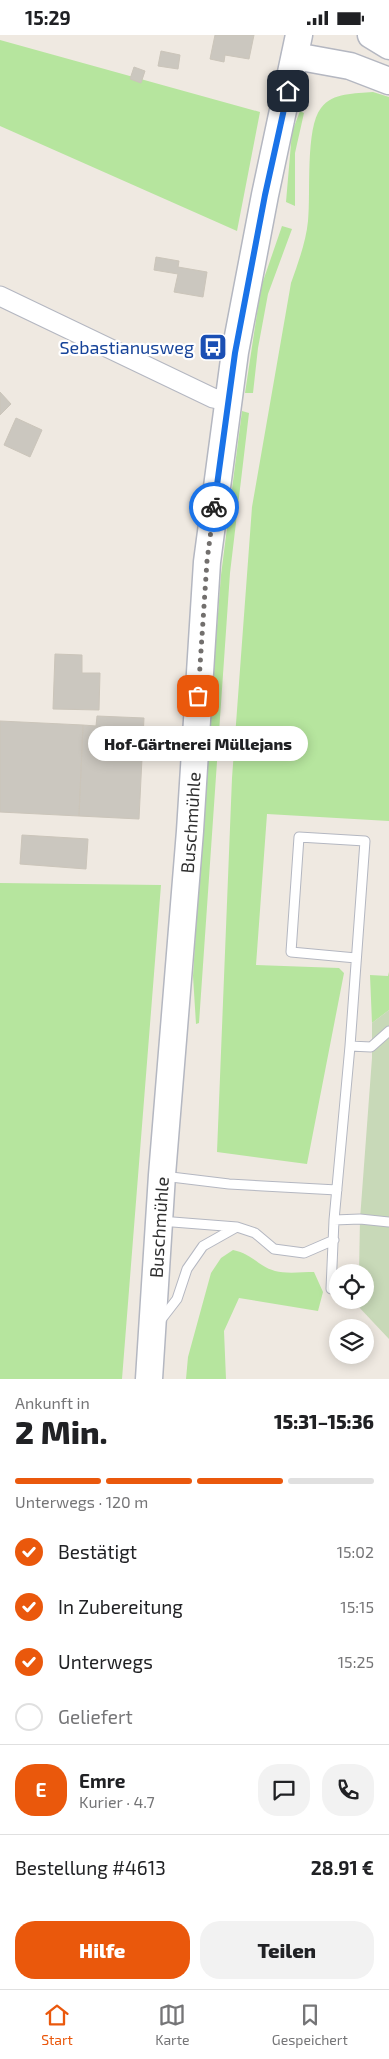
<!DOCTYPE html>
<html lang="de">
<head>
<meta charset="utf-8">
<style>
	body { margin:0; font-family:"Exo 2",sans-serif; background:#f2f2f2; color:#202124; height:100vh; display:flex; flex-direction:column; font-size:19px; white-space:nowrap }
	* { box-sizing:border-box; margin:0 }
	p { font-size:16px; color:#757577 }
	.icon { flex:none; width:28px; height:28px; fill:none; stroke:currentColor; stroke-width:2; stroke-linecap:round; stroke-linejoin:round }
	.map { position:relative; height:1344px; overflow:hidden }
	.side { display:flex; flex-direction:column; background:#fff; flex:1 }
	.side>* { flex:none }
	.tools { position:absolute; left:329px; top:1229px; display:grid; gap:10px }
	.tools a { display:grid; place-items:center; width:45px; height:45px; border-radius:50%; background:#fff; box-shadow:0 2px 12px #0003; font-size:25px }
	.pin { position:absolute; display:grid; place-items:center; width:42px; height:42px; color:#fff; margin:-21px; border-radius:10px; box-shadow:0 2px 8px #0006 }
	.courier { position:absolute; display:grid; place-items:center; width:50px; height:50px; margin:-25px; border:4px solid #1a73e8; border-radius:50%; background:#fff; color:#222; box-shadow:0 1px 6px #0007 }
	.bubble { position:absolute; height:35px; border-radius:18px; background:#fff; box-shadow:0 2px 12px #0003; font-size:16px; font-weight:800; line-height:35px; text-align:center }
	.summary em { font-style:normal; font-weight:800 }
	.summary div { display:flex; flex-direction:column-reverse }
	.summary { display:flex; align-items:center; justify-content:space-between; height:85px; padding:0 15px }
	h1 { font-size:32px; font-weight:800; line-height:38px }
	.bar { display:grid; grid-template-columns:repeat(4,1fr); gap:8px 5px; align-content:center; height:60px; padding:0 15px }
	.bar i { height:6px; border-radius:4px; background:#e0e0e0 }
	.bar .selected { background:#ea580c }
	.bar p { grid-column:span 4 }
	.line { display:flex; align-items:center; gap:12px; padding:0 15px; border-top:1px solid #e0e0e0 }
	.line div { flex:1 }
	.round { display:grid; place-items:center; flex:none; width:52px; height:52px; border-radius:20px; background:#f2f2f2 }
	ol { padding:0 15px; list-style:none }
	li { display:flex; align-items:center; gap:15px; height:55px }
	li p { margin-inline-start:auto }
	li .icon { padding:5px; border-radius:50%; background:#ea580c; color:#fff; stroke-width:4 }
	li:last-child { color:#757577 }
	li i { width:28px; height:28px; border:2px solid #e0e0e0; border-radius:50% }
	.cta { display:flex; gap:10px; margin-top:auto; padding:10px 15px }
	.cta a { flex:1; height:58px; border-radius:20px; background:#ea580c; color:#fff; font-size:20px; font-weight:800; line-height:58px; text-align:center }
	.cta a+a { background:#f2f2f2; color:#202124 }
	.status { display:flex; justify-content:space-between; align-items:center; height:35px; padding:0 25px; background:#fff; direction:ltr }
	.status svg { height:14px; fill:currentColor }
	.menu { display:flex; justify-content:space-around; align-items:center; height:70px; border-top:1px solid #e0e0e0; background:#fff; font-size:14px; color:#757577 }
	.menu a { display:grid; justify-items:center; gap:2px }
	.menu .selected { color:#ea580c }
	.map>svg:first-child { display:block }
	.green { fill:#b6e59e }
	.cemetery { fill:#c8d9b8 }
	.building { fill:#cbc7bf; stroke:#cbc5ba }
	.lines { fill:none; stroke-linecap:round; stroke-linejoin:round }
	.service-casing { stroke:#b4b7c1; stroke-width:11 }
	.minor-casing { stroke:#b4b7c1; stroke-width:21 }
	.secondary-casing { stroke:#b4b7c1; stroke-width:29 }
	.service { stroke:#fff; stroke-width:9 }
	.minor { stroke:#fff; stroke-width:19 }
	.secondary { stroke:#fff; stroke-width:26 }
	.done { stroke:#726f6d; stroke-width:5; stroke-dasharray:0 9 }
	.route { stroke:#1a73e8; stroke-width:6 }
	.labels { text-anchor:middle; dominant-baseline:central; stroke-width:4.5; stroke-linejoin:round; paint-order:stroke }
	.transit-label { font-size:18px; fill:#164399; stroke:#fff; text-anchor:end }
	.street-label { font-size:18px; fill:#2e2e2e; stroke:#fff }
</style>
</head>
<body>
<div class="status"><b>15:29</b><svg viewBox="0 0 49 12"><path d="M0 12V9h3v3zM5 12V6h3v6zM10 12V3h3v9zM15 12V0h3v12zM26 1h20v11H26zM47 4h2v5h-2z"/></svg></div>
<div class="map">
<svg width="389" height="1344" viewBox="0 0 389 1344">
	<rect width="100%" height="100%" fill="#efe9e1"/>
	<!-- green -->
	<path class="green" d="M 0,5 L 260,77 L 237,196 L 0,91 Z
		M 373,57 L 389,62 L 389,786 L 267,779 L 256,930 L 339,933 L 344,938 L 307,1129 L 217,1117 L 232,743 L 252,472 L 291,248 C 298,228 306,207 308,186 C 311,159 305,93 321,73 C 333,57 355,59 373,57 Z
		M 300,76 L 304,78 L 295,118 L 295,171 L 286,167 L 292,97 Z
		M 282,191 L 292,194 L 268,259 L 258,313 L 253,358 L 245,358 L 261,252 Z
		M 242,376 L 249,378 L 230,538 L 199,988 L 196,989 L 193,941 L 207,720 L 221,540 Z
		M 0,848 L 161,850 L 122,1344 L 0,1344 Z
		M 389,937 L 389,975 L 372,988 L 370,940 L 388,941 Z
		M 233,1215 C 253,1219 257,1231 275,1236 C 286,1239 302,1237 314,1237 L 323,1257 L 318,1276 L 239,1263 L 224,1296 L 226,1344 L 186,1344 L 188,1322 L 211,1238 L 221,1223 Z"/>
	<!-- cemetery -->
	<path class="cemetery" d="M 389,975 L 389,1304 L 357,1270 L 357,1265 L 365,1265 L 365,1238 L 359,1237 L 360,1184 L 372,1023 L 372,988 Z"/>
	<!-- building -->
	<path class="building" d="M 215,0 L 254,0 L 249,24 L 225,20 L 224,27 L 210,24 Z
		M 161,16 L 180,20 L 178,34 L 158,31 Z
		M 134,32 L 145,36 L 141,48 L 130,44 Z
		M 156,222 L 179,226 L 178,232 L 207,237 L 203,262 L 174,257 L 178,239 L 154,235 Z
		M 0,357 L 11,369 L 0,380 Z
		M 16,383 L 42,395 L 30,422 L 4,410 Z
		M 55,619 L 82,620 L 82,638 L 100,638 L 99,675 L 53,674 Z
		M 97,681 L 144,683 L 139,784 L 79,781 L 83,690 L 96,691 Z
		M 0,686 L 83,690 L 79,781 L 0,777 Z
		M 22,800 L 88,804 L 86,834 L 20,829 Z"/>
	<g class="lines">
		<defs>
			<path id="service" d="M 350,1011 L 371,1012 L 389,996
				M 163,1141 L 229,1149 L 337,1155
				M 334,1185 L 360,1184 L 389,1187
				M 160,1186 L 237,1192 L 255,1198 L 274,1214 L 304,1218 L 334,1205
				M 331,1254 L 334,1185 L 350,1011 L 365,806 L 299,802 L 291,917 L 356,923
				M 160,1286 L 177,1264 L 187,1234 L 203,1211 L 235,1193"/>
			<path id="minor" d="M 0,261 L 213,363 L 228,366"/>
			<g id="secondary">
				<path d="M 371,0 L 389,11"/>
				<path d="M 295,21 L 350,31 L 389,46"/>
				<path id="s1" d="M 149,1344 L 162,1140 L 190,796 L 207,527 L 235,317 L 265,160 L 299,0"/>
			</g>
		</defs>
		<!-- service casing -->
		<use href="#service" class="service-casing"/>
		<!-- minor casing -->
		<use href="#minor" class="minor-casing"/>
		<!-- secondary casing -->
		<use href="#secondary" class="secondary-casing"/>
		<!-- service -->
		<use href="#service" class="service"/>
		<!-- minor -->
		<use href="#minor" class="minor"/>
		<!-- secondary -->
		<use href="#secondary" class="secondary"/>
	</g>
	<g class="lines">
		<!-- done -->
		<path class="done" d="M 198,661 L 207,526 L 214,472"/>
		<!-- route -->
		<path class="route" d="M 214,472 L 235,318 L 265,160 L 288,56"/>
	</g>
	<!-- icons -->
	<defs>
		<symbol id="bus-square" viewBox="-11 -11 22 22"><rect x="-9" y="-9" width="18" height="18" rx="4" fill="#1a4fb4" stroke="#fff"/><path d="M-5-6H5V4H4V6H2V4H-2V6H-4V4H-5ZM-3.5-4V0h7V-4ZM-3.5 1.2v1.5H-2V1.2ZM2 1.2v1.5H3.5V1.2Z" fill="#fff"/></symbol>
	</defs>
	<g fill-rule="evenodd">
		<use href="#bus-square" x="197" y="296" width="32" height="32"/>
	</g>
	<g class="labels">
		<!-- transit labels -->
		<g class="transit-label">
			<text x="194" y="312">Sebastianusweg</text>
		</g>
		<!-- street labels -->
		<g class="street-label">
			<text stroke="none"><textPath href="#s1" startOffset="558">Buschmühle</textPath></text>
			<text stroke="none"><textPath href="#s1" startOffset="152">Buschmühle</textPath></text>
		</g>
	</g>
</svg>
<div class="tools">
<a><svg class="icon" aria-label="locate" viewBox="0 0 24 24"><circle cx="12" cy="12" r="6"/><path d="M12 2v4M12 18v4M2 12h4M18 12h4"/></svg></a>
<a><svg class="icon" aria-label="layers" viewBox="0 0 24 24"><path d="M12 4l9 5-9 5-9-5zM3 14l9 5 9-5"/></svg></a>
</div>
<div class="pin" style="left:198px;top:661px;background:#ea580c"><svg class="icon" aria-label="bag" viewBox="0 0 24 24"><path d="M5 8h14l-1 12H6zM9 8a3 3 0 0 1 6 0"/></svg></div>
<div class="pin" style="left:288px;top:56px;background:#1f2937"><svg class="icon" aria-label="home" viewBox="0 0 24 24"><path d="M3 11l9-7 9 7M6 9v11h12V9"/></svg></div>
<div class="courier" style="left:214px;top:472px"><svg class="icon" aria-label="bike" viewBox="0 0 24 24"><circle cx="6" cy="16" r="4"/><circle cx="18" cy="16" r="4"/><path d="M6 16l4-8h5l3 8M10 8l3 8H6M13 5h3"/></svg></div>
<div class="bubble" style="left:88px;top:691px;width:220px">Hof-Gärtnerei Müllejans</div>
</div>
<section class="side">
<div class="summary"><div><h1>2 Min.</h1><p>Ankunft in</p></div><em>15:31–15:36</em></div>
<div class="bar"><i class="selected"></i><i class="selected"></i><i class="selected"></i><i></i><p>Unterwegs · 120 m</p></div>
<ol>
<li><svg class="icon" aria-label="check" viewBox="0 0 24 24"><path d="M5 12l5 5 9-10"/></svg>Bestätigt<p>15:02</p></li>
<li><svg class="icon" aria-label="check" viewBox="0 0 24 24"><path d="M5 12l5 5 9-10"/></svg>In Zubereitung<p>15:15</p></li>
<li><svg class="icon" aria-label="check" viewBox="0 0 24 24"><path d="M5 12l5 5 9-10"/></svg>Unterwegs<p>15:25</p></li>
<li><i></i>Geliefert</li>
</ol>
<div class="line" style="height:90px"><b class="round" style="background:#ea580c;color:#fff">E</b><div><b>Emre</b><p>Kurier · 4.7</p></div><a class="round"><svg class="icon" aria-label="chat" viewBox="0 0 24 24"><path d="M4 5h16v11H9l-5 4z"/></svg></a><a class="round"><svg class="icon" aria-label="phone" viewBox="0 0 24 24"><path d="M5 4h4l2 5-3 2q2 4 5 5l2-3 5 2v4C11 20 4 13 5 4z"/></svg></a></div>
<div class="line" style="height:65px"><div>Bestellung #4613</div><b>28.91 €</b></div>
<div class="cta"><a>Hilfe</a><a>Teilen</a></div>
</section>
<nav class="menu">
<a class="selected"><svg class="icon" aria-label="home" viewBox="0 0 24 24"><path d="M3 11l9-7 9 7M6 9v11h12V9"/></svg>Start</a>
<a><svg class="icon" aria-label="map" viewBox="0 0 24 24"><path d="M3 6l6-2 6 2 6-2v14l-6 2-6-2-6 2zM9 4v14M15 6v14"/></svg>Karte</a>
<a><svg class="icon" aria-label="saved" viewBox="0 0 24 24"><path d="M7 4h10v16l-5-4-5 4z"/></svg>Gespeichert</a>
</nav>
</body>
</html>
